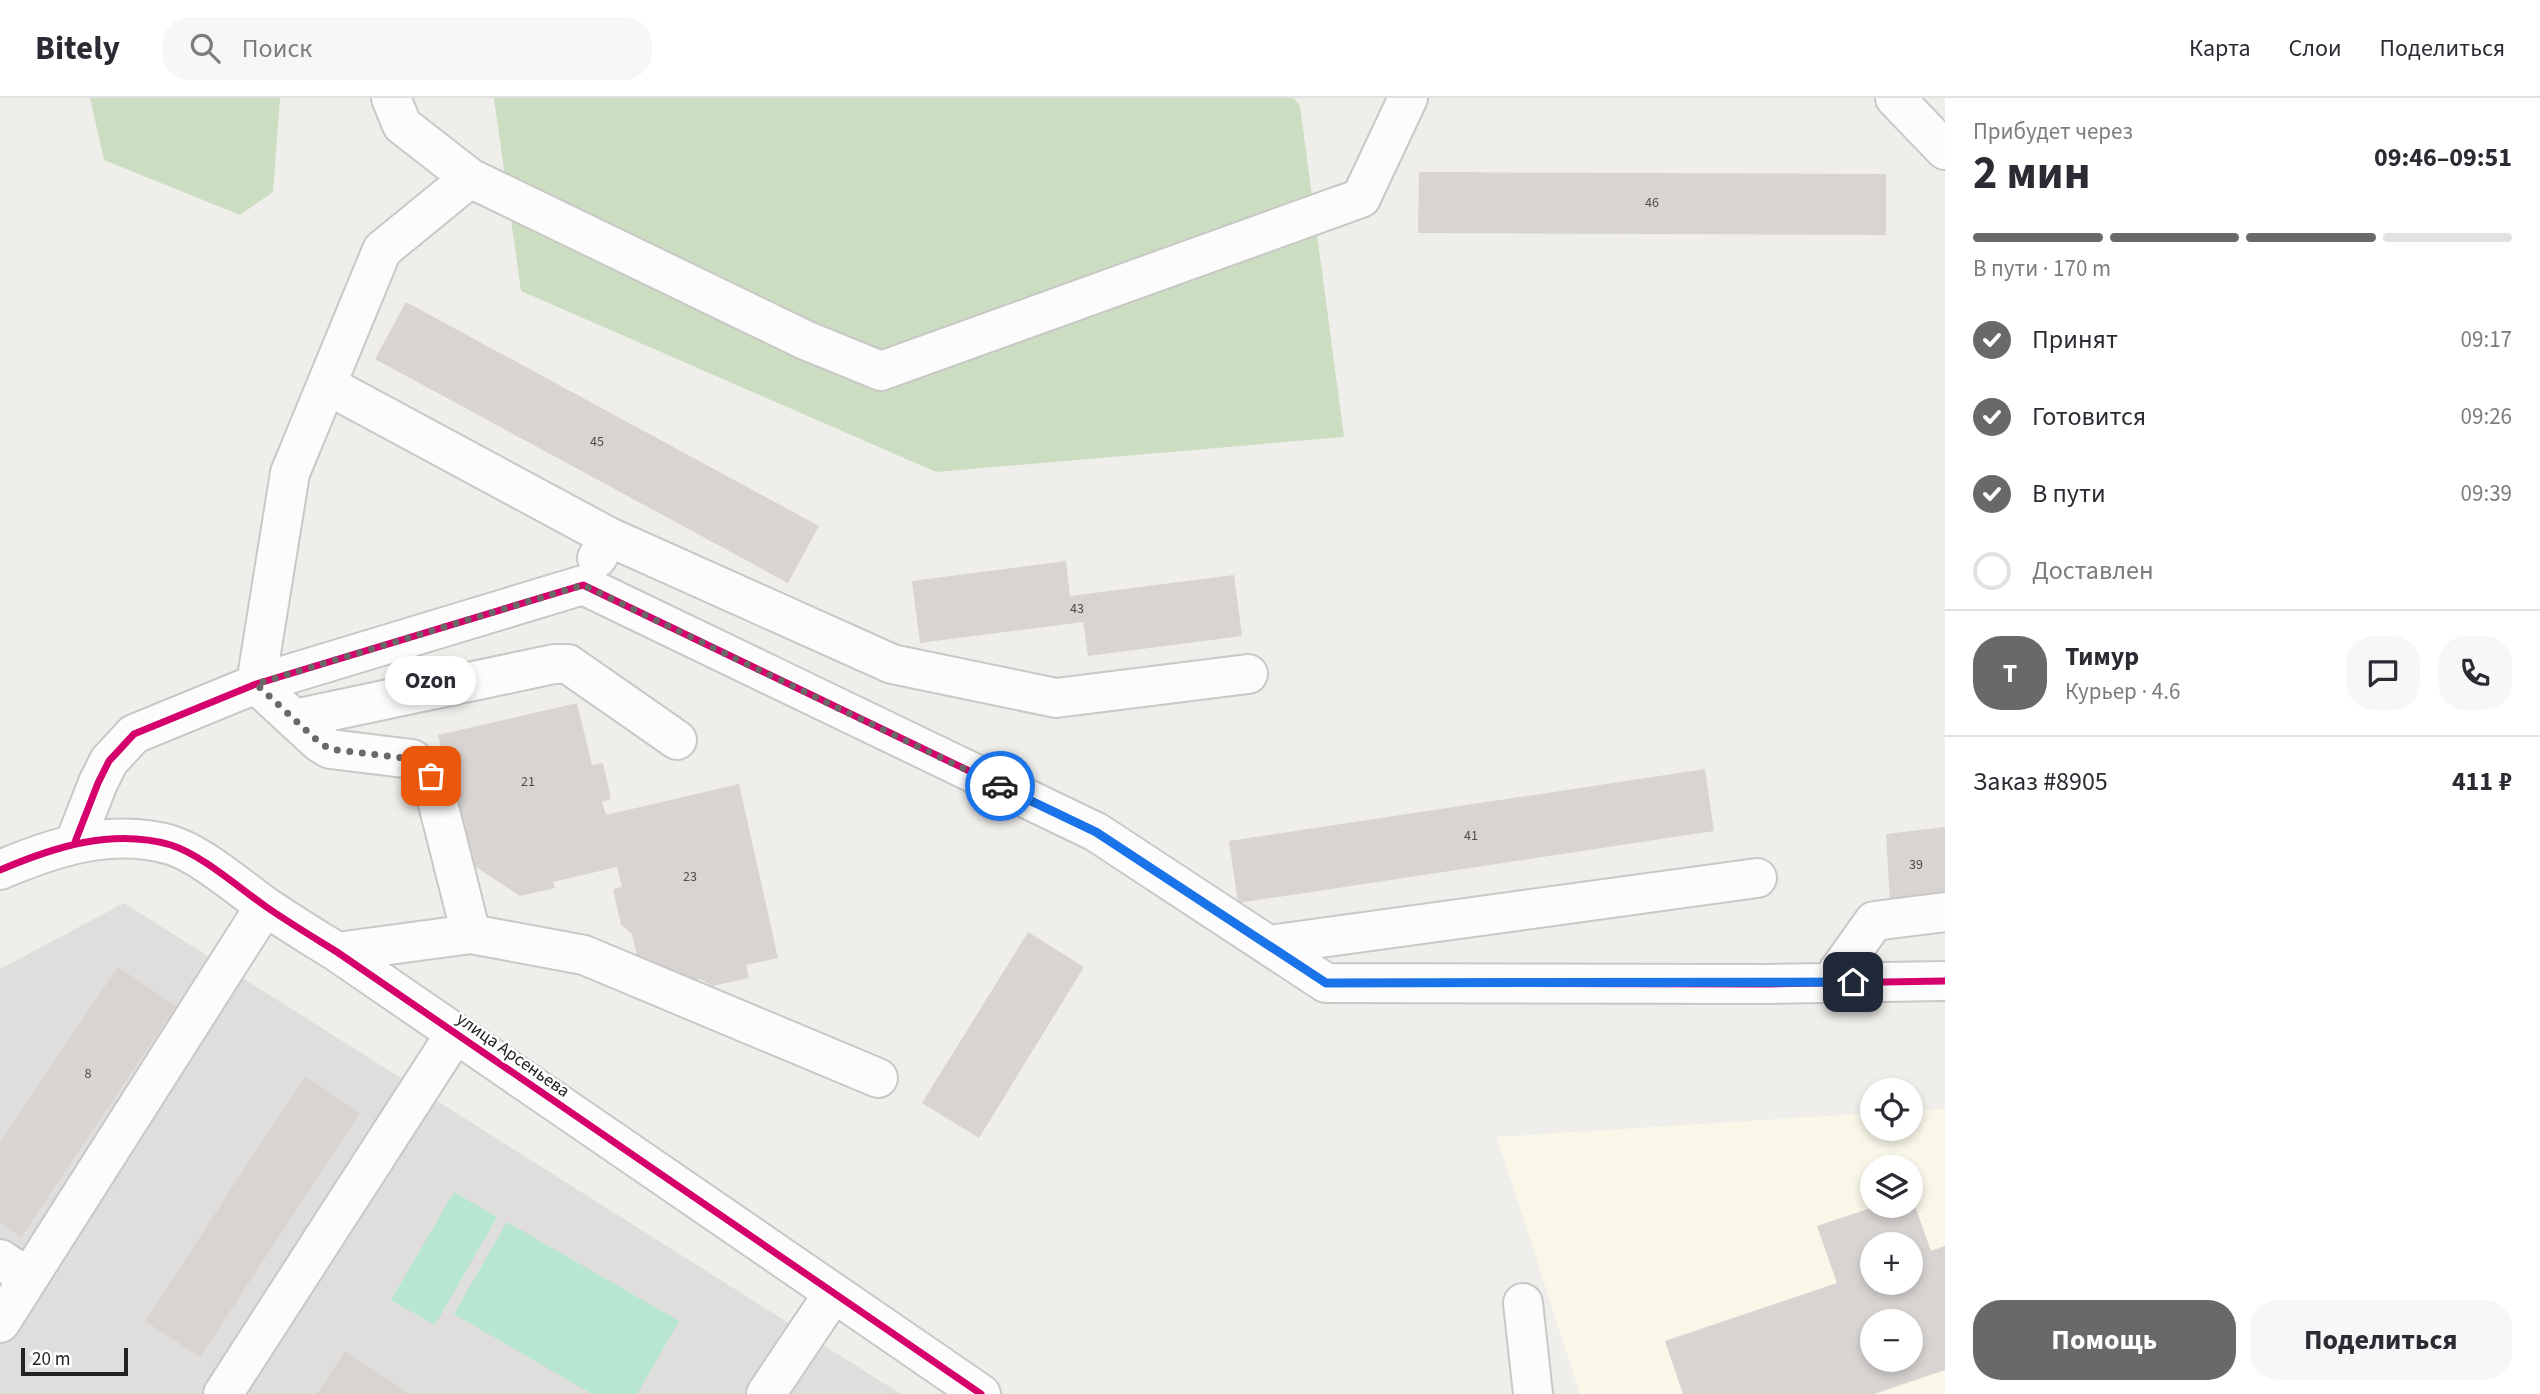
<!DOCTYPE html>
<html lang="ru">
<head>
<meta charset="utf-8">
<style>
	body { margin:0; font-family:"Source Sans 3",sans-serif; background:#f7f7f7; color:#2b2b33; height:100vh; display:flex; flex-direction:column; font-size:26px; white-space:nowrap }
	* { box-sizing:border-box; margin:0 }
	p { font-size:23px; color:#7c7c81 }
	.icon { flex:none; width:38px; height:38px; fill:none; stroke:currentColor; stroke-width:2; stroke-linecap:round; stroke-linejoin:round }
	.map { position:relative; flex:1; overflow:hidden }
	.sheet { display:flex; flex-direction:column; background:#fff; width:595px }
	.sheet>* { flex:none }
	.buttons { position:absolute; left:1860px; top:980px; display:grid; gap:14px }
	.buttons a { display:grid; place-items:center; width:63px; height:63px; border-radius:50%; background:#fff; box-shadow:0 4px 10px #0003; font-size:35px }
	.scale { position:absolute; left:21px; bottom:18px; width:107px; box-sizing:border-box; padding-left:7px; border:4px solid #222; border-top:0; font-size:19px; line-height:24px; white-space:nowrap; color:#222; -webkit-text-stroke:5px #fff; paint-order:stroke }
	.pin { position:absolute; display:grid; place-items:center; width:60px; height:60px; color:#fff; margin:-30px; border-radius:14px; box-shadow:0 4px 10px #0006 }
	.courier { position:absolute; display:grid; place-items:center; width:70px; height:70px; margin:-35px; border:5px solid #1a73e8; border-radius:50%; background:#fff; color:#222; box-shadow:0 2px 9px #0007 }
	.bubble { position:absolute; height:49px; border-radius:24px; background:#fff; box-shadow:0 4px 10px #0003; font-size:23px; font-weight:700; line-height:49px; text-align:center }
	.headline em { font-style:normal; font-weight:700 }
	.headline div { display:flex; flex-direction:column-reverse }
	.headline { display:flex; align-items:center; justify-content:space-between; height:119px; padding:0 28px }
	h1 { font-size:46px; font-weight:700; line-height:52px }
	.bar { display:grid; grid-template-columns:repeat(4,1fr); gap:10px 7px; align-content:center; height:84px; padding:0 28px }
	.bar i { height:9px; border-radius:5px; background:#e1e1e2 }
	.bar .current { background:#6a6968 }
	.bar p { grid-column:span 4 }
	.line { display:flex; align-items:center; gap:18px; padding:0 28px; border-top:2px solid #e1e1e2 }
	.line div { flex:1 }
	.round { display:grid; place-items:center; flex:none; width:74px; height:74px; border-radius:28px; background:#f7f7f7 }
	ol { padding:0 28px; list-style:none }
	li { display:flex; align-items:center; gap:21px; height:77px }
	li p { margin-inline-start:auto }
	li .icon { padding:7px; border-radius:50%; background:#6a6968; color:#fff; stroke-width:4 }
	li:last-child { color:#7c7c81 }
	li i { width:38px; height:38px; border:4px solid #e1e1e2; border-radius:50% }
	.cta { display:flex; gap:14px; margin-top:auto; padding:14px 28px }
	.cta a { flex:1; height:80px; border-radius:28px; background:#6a6968; color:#fff; font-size:28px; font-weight:700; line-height:80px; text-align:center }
	.cta a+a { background:#f7f7f7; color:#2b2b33 }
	header { display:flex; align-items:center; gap:42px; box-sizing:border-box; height:98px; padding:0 35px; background:#fff; border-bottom:2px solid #e1e1e2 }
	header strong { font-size:33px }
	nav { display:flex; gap:38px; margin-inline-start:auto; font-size:24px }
	.search { width:490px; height:63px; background:#f7f7f7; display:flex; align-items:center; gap:18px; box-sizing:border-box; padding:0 24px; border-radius:28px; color:#7c7c81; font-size:26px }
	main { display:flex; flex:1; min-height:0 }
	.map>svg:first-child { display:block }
	.residential { fill:#dfdedc }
	.education { fill:#f8f7e8; fill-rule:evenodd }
	.forest { fill:#cbdec1 }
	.pitch { fill:#b7e6d2 }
	.parking { fill:#e0dfde }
	.building { fill:#d7d4d2; fill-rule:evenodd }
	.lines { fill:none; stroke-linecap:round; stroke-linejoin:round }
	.minor-casing { stroke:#c9c8c7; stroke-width:42 }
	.minor { stroke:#fdfcfc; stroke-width:38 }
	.cycleway-casing { stroke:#fff; stroke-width:11 }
	.cycleway { stroke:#d6006c; stroke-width:7 }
	.done { stroke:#6a6968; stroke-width:7; stroke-dasharray:0 12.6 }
	.route { stroke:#1a73e8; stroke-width:9 }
	.labels { text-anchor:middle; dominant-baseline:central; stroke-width:5; stroke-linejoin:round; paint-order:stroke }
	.number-label { font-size:14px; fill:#4f4e4e }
	.street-label { font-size:18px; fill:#222; stroke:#fff }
</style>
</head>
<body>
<header>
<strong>Bitely</strong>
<div class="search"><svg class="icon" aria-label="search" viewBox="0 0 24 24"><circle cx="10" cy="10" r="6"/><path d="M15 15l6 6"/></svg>Поиск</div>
<nav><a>Карта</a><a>Слои</a><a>Поделиться</a></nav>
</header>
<main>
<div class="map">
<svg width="1945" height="1296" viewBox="0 0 1945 1296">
	<rect width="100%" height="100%" fill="#f0eeeb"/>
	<!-- residential -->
	<path class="residential" d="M 124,805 L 901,1296 L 0,1296 L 0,871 Z"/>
	<!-- education -->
	<path class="education" d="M 1945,1011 L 1945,1296 L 1580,1296 L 1497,1039 L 1872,1015 L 1872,1031 L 1911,1031 L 1911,1013 ZM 1872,1069 L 1911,1069 L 1911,1108 L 1872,1108 ZM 1872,1146 L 1911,1146 L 1911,1185 L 1872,1185 ZM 1872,1223 L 1911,1223 L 1911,1262 L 1872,1262 Z"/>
	<!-- forest -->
	<path class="forest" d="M 90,0 L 280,0 L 273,94 L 240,117 L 104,62 Z
		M 494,0 L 1294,0 L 1300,8 L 1344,339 L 936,374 L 521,193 Z"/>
	<!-- pitch -->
	<path class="pitch" d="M 454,1094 L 497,1119 L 435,1227 L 391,1202 Z
		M 507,1124 L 679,1223 L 637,1296 L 592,1296 L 454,1216 Z"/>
	<!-- parking -->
	<path class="parking" d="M 812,1278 L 889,1296 L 800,1296 Z"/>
	<!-- building -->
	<path class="building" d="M 1419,74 L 1886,76 L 1886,137 L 1418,135 Z
		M 406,204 L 819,428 L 788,485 L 375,261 Z
		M 1066,463 L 1070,498 L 1234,477 L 1242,538 L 1088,558 L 1083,524 L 920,545 L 912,483 Z
		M 577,605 L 592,667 L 603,665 L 611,701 L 602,704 L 606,717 L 739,686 L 778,860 L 746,867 L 749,880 L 713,888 L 700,881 L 679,886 L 637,859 L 632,836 L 621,827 L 613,791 L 622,789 L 617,769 L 553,784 L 555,790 L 520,798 L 473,767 L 467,738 L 462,739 L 438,637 Z
		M 1705,671 L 1714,733 L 1238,805 L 1229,743 Z
		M 1945,729 L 1945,797 L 1890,804 L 1886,736 Z
		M 1028,834 L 1084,869 L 979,1040 L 922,1005 Z
		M 118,869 L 176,908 L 21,1139 L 0,1125 L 0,1044 Z
		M 305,978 L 360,1015 L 200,1259 L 145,1223 Z
		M 1911,1097 L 1931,1153 L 1945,1148 L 1945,1272 L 1874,1296 L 1683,1296 L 1665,1243 L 1837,1185 L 1817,1128 L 1877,1108 L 1911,1108 ZM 1872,1146 L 1911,1146 L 1911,1185 L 1872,1185 ZM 1872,1223 L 1911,1223 L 1911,1262 L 1872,1262 Z
		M 345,1253 L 410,1296 L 317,1296 Z"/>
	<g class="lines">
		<defs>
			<path id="minor" d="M 391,0 L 402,27 L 470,80 L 382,152 L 290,375 L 256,586 L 320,645 L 330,651 L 412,661 L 431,678 L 471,836
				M 1895,0 L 1945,52
				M 470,80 L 805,242 L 881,273 L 1361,100 L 1408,0
				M 327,287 L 609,439 L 597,460
				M 609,439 L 892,566 L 1056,600 L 1248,576
				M 294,621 L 554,566 L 568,566 L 677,642
				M 75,744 L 98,685 L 109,663 L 134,636 L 256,586 L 583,487 L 1096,734 L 1326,885 L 1770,886 L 1945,883
				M 0,772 C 54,749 112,730 171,747 C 202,757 238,789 265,808 C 288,824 313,839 337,854 L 981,1296
				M 1269,847 L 1757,780
				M 337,854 L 471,836 L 584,857 L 878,980
				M 1830,885 L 1874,823 L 1945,814
				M 0,1161 L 28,1180
				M 1523,1205 L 1533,1296
				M 0,1225 L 265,808
				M 223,1296 L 455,936
				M 766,1296 L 833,1196"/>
		</defs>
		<!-- minor casing -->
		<use href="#minor" class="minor-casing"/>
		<!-- minor -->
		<use href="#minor" class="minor"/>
		<defs>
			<path id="cycleway" d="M 75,744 L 98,685 L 109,663 L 134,636 L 256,586 L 583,487 L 1096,734 L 1326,885 L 1770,886 L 1945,883
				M 0,772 C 54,749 112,730 171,747 C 202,757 238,789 265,808 C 288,824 313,839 337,854 L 981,1296"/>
		</defs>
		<!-- cycleway casing -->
		<use href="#cycleway" class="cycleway-casing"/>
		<!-- cycleway -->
		<use href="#cycleway" class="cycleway"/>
	</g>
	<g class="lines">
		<!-- done -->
		<path class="done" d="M 431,678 L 412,661 L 330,651 L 320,645 L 256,586 L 583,487 L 1000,688"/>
		<!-- route -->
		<path class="route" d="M 1000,688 L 1096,734 L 1326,885 L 1853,884"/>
	</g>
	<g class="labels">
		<!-- number labels -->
		<g class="number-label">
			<text x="1652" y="105">46</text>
			<text x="597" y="344">45</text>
			<text x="1077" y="511">43</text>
			<text x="528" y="684">21</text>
			<text x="1471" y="738">41</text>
			<text x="1916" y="767">39</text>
			<text x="690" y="779">23</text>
			<text x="88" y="976">8</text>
		</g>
		<!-- street labels -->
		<g class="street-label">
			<text transform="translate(513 957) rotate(35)">улица Арсеньева</text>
		</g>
	</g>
</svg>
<div class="buttons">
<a><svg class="icon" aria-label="locate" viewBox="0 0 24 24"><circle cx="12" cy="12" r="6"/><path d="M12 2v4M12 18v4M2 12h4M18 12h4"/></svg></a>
<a><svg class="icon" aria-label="layers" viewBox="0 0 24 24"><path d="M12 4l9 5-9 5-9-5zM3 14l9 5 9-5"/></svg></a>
<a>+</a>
<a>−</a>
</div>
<div class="scale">20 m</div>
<div class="pin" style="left:431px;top:678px;background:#ea580c"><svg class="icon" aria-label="bag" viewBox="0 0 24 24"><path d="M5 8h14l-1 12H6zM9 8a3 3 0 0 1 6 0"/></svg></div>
<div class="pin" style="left:1853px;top:884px;background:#1f2937"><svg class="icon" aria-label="home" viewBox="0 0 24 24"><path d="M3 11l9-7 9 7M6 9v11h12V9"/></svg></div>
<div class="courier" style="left:1000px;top:688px"><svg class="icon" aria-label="car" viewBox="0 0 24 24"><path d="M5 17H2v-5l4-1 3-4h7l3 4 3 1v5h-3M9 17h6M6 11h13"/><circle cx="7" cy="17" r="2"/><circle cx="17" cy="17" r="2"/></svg></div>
<div class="bubble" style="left:385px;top:558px;width:91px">Ozon</div>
</div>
<section class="sheet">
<div class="headline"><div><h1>2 мин</h1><p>Прибудет через</p></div><em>09:46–09:51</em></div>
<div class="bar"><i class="current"></i><i class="current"></i><i class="current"></i><i></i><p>В пути · 170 m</p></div>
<ol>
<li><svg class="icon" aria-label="check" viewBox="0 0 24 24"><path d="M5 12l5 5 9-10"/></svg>Принят<p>09:17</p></li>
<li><svg class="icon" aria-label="check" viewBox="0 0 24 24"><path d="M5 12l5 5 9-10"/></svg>Готовится<p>09:26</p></li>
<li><svg class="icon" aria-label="check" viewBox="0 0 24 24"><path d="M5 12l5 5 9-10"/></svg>В пути<p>09:39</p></li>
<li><i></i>Доставлен</li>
</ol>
<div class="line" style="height:126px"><b class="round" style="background:#6a6968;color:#fff">Т</b><div><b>Тимур</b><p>Курьер · 4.6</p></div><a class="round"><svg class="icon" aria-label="chat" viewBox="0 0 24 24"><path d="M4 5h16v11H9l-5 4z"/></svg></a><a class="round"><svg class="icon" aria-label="phone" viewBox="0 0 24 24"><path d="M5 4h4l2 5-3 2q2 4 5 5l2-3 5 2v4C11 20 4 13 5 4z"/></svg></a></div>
<div class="line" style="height:91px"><div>Заказ #8905</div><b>411 ₽</b></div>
<div class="cta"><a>Помощь</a><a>Поделиться</a></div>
</section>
</main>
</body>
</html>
